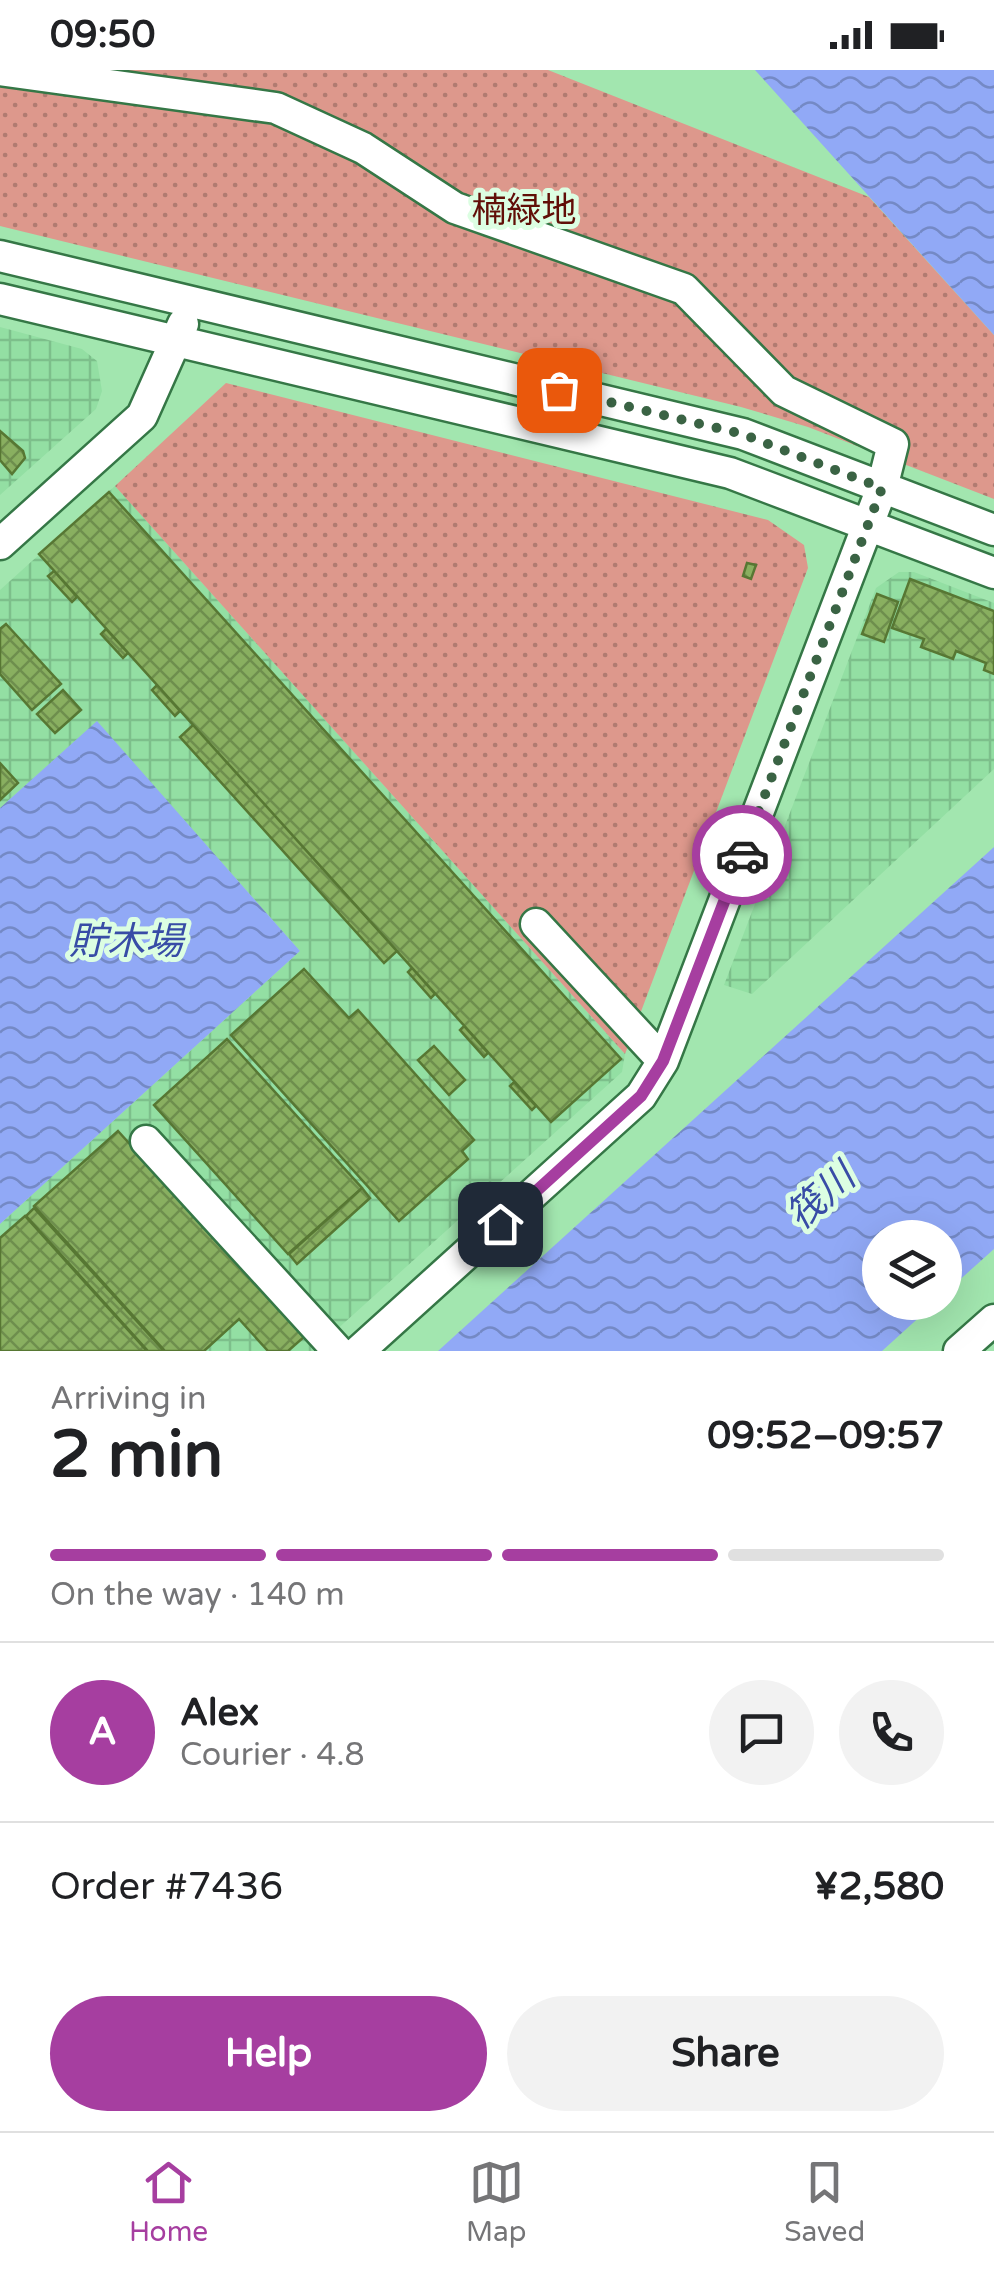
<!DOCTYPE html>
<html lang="en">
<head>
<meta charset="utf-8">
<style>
	body { margin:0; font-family:"Varela Round","Noto Sans JP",sans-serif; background:#f2f2f2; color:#202124; height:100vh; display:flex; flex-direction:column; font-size:38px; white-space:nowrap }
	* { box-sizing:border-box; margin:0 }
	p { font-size:32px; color:#757577 }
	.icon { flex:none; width:55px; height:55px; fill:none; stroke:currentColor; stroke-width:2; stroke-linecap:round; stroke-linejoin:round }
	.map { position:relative; height:1281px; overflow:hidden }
	.details { display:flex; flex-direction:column; background:#fff; flex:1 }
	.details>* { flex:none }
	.fabs { position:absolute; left:862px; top:1150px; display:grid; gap:20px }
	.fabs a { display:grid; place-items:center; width:100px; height:100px; border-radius:50%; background:#fff; box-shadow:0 10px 40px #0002; font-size:50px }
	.pin { position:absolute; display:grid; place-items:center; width:85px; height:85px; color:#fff; margin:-42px; border-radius:20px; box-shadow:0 5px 15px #0006 }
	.courier { position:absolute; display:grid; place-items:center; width:100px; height:100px; margin:-50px; border:8px solid #a63ea0; border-radius:50%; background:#fff; color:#222; box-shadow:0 2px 12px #0007 }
	.overview em { font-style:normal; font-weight:800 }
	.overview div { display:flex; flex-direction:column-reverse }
	.overview { display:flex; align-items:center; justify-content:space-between; height:170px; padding:0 50px }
	h1 { font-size:65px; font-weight:800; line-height:75px }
	.bar { display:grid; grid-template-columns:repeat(4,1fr); gap:15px 10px; align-content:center; height:120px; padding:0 50px }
	.bar i { height:12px; border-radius:8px; background:#e0e0e0 }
	.bar .on { background:#a63ea0 }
	.bar p { grid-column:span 4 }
	.line { display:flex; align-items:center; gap:25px; padding:0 50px; border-top:2px solid #e0e0e0 }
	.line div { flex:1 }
	.round { display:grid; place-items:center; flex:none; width:105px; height:105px; border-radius:52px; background:#f2f2f2 }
	.cta { display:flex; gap:20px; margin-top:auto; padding:20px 50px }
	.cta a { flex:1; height:115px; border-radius:60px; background:#a63ea0; color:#fff; font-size:40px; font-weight:800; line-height:115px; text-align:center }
	.cta a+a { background:#f2f2f2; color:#202124 }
	.status { display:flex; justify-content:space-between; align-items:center; height:70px; padding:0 50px; background:#fff; direction:ltr }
	.status svg { height:28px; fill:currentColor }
	.tab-bar { display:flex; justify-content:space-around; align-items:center; height:140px; border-top:2px solid #e0e0e0; background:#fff; font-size:28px; color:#757577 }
	.tab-bar a { display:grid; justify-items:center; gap:5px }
	.tab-bar .on { color:#a63ea0 }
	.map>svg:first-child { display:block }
	.industrial { fill:url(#industrial-grid) }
	.park { fill:url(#park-dots) }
	.water { fill:url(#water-waves) }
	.building { fill:url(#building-cross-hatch); stroke:#577733; stroke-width:2.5 }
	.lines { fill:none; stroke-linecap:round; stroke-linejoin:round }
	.minor-casing { stroke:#357746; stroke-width:35 }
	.minor { stroke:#fff; stroke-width:30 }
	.done { stroke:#3a6344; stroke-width:10; stroke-dasharray:0 18 }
	.route { stroke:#a63ea0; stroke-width:12 }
	.labels { text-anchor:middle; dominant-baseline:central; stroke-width:10; stroke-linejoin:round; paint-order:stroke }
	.park-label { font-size:35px; fill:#610e07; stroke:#dcfee2 }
	.water-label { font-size:38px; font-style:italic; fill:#384ca6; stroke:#dcfee2 }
</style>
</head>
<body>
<div class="status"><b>09:50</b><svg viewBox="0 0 49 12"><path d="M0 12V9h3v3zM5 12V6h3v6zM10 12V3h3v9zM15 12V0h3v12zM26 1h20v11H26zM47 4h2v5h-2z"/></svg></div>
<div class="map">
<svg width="994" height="1281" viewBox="0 0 994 1281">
	<defs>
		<pattern id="industrial-grid" width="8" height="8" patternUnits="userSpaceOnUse" patternTransform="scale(2.5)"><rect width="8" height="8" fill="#93dfa3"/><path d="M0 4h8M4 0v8" fill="none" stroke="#7dbf8b"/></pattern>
		<pattern id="park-dots" width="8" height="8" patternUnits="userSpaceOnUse" patternTransform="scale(2.5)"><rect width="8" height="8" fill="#dd988c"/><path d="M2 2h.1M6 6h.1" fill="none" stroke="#b17b71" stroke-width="1.8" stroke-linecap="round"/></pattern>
		<pattern id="water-waves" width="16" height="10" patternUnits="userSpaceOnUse" patternTransform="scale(2.5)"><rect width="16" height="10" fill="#91a9f6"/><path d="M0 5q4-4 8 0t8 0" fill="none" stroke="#7489c5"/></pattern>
		<pattern id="building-cross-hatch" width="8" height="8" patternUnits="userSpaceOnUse" patternTransform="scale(2.5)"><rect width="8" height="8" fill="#89af60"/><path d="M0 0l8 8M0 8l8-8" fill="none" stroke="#6e8e4d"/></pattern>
	</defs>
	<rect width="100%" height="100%" fill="#a2e6af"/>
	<!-- industrial -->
	<path class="industrial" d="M 0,257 L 82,279 L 97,291 L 102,321 L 96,339 L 0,425 Z
		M 115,416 L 625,984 L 622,1002 L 313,1281 L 0,1281 L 0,1154 L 300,881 L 97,652 L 0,738 L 0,520 Z
		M 899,502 L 914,502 L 994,533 L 994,699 L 752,924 L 724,915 L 876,518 Z"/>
	<!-- park -->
	<path class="park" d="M 0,0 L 548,0 L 869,127 L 994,265 L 994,429 L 808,357 L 741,337 L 0,156 Z
		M 226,313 L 768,450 L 804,475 L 808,498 L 625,984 L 115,416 Z"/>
	<!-- water -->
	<path class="water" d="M 755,0 L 994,0 L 994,265 Z
		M 97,651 L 300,881 L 0,1154 L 0,738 Z
		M 994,777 L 994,1179 L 945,1223 L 945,1168 L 880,1168 L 880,1232 L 935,1233 L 882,1281 L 438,1281 Z"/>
	<!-- building -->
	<path class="building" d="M 0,361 L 23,381 L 25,388 L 12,404 L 0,390 Z
		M 109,422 L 621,989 L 551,1052 L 39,484 Z
		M 747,493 L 756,495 L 751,509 L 743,506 Z
		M 54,501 L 77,527 L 72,532 L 48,506 Z
		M 910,509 L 994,541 L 994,604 L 984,600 L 986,593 L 956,581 L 953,589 L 921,577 L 924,569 L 892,558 Z
		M 877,524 L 898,532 L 884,572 L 862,564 Z
		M 6,554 L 61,614 L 32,640 L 0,604 L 0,559 Z
		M 106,559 L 128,583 L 123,588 L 101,564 Z
		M 157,615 L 180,641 L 175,646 L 152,620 Z
		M 63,620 L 81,640 L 55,663 L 37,644 Z
		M 193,655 L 397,881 L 384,893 L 180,667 Z
		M 0,693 L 18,713 L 0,730 Z
		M 412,898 L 435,924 L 431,928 L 408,902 Z
		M 304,899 L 349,948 L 358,940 L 474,1070 L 462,1081 L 468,1089 L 399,1151 L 231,965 Z
		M 464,956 L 488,983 L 484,987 L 460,960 Z
		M 227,969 L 362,1118 L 288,1184 L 154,1035 Z
		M 434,976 L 465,1010 L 449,1025 L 418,990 Z
		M 514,1012 L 536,1036 L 532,1040 L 510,1016 Z
		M 118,1061 L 304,1267 L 288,1281 L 268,1281 L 239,1249 L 204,1281 L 165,1281 L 34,1136 Z
		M 362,1118 L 370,1128 L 297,1194 L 289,1184 Z
		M 34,1138 L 164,1281 L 148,1281 L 26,1146 Z
		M 25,1146 L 147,1281 L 0,1281 L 0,1168 Z"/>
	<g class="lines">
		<defs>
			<path id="minor" d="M 0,0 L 276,38 L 363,78 L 455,138 L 684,219 L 784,321 L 893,374 L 882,418 L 663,991 L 641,1026 L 359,1281
				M 0,186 L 743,364 L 994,460
				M 0,229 L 730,403 L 994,503
				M 0,474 L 142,346 L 183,254
				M 536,854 L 663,991
				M 146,1071 L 338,1281
				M 959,1281 L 994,1250"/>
		</defs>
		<!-- minor casing -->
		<use href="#minor" class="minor-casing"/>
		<!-- minor -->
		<use href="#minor" class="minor"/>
	</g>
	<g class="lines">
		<!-- done -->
		<path class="done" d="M 559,320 L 742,364 L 882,418 L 742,785"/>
		<!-- route -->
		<path class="route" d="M 500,1154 L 641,1026 L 663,991 L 742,785"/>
	</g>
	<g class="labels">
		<!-- park labels -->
		<g class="park-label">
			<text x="524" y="141">楠緑地</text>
		</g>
		<!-- water labels -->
		<g class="water-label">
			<text x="126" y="872">貯木場</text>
			<text transform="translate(821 1127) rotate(-42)">筏川</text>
		</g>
	</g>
</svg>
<div class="fabs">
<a><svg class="icon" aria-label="layers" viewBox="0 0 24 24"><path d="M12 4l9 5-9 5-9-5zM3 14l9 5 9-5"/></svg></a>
</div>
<div class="pin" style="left:559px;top:320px;background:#ea580c"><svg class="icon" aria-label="bag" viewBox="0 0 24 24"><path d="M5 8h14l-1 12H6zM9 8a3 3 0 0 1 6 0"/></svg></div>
<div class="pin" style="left:500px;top:1154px;background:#1f2937"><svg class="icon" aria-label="home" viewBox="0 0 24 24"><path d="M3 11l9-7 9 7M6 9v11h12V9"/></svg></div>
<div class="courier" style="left:742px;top:785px"><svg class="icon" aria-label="car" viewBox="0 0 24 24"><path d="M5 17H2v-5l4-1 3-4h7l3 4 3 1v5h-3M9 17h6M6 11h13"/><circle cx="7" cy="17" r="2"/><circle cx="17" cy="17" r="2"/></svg></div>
</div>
<section class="details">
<div class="overview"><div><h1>2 min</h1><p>Arriving in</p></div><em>09:52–09:57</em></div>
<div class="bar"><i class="on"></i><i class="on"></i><i class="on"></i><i></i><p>On the way · 140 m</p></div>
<div class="line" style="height:180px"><b class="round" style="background:#a63ea0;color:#fff">A</b><div><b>Alex</b><p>Courier · 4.8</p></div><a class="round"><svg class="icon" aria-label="chat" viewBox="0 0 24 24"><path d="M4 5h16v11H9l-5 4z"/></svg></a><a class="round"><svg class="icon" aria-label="phone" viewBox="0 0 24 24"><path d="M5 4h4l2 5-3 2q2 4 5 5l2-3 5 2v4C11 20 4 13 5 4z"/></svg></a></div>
<div class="line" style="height:130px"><div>Order #7436</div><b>¥2,580</b></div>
<div class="cta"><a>Help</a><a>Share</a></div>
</section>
<nav class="tab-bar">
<a class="on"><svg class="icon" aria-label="home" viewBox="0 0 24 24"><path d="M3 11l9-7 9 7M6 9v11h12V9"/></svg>Home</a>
<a><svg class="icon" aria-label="map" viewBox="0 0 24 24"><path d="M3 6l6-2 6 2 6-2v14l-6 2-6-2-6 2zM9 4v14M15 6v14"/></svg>Map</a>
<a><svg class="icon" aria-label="saved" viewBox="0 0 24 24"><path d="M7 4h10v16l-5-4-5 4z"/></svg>Saved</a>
</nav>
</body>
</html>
